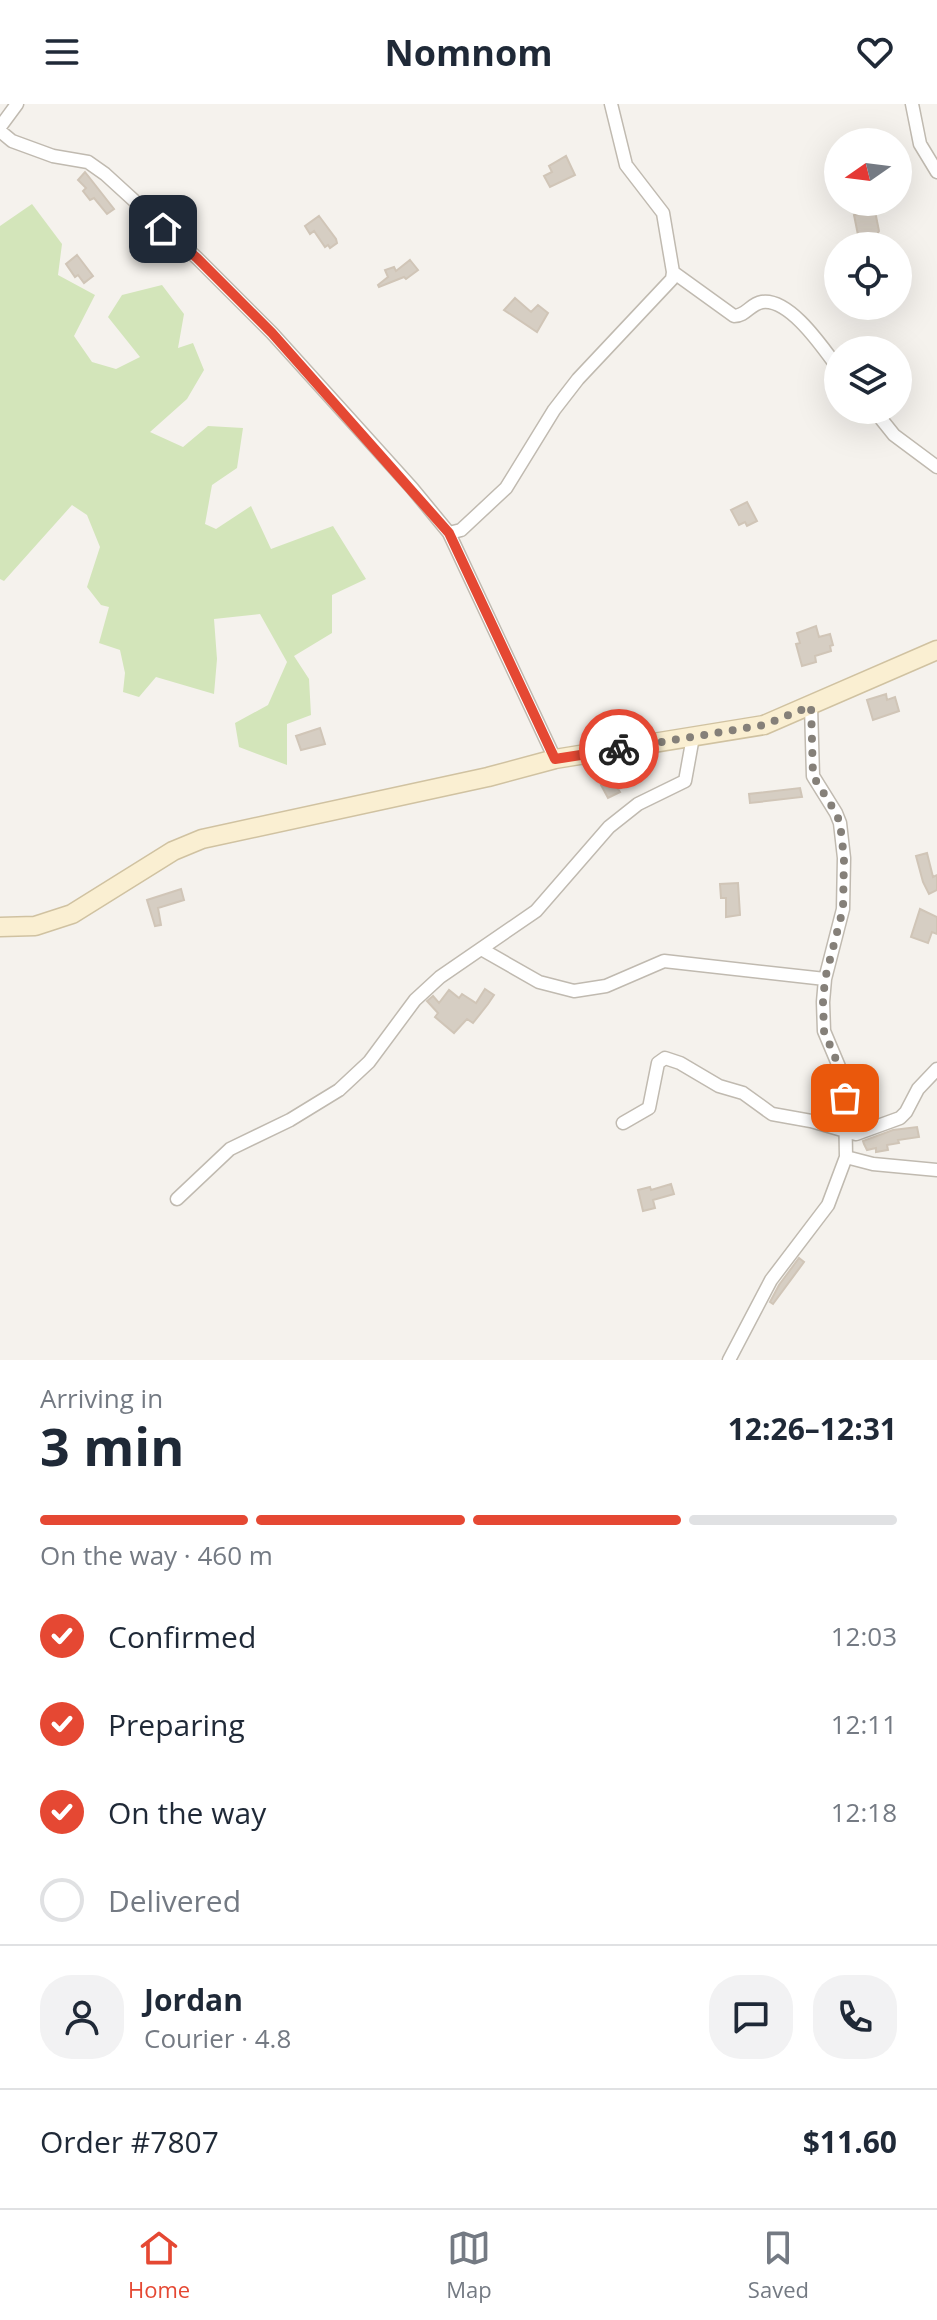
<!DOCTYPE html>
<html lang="en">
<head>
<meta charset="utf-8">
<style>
	body { margin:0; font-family:"Open Sans",sans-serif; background:#f2f2f3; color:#1f2937; height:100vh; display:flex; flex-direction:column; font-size:30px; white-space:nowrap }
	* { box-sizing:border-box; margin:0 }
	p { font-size:26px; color:#747a83 }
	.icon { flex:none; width:44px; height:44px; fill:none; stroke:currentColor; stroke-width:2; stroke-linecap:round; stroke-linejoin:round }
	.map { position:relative; height:1256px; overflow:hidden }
	.side { display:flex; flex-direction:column; background:#fff; flex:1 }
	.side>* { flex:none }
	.needle { width:52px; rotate:256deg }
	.buttons { position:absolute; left:824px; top:24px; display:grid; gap:16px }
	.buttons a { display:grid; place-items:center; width:88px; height:88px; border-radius:50%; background:#fff; box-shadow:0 8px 32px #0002; font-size:40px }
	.pin { position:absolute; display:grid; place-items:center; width:68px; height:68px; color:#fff; margin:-34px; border-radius:16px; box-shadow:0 4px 12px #0006 }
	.courier { position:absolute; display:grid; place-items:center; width:80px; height:80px; margin:-40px; border:6px solid #e54833; border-radius:50%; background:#fff; color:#222; box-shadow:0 2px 10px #0007 }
	.headline em { font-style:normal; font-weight:700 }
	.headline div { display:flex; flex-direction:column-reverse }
	.headline { display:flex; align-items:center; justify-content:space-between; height:136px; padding:0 40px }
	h1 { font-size:52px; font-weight:700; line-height:60px }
	.bar { display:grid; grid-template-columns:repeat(4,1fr); gap:12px 8px; align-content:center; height:96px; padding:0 40px }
	.bar i { height:10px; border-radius:6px; background:#e0e1e3 }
	.bar .selected { background:#e54833 }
	.bar p { grid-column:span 4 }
	.line { display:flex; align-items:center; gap:20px; padding:0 40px; border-top:2px solid #e0e1e3 }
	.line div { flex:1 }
	.round { display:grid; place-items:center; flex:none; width:84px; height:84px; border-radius:32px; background:#f2f2f3 }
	ol { padding:0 40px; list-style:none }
	li { display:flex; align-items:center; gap:24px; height:88px }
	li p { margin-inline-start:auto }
	li .icon { padding:8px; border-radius:50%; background:#e54833; color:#fff; stroke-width:4 }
	li:last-child { color:#747a83 }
	li i { width:44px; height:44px; border:4px solid #e0e1e3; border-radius:50% }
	header { display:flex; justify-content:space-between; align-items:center; height:104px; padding:0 40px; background:#fff; font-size:36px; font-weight:700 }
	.menu { display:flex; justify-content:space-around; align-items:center; height:112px; border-top:2px solid #e0e1e3; background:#fff; font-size:22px; color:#747a83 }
	.menu a { display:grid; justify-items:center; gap:4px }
	.menu .selected { color:#e54833 }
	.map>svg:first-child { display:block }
	.green { fill:#d3e5ba }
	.building { fill:#d6cec3; stroke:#d0c5b7; stroke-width:2 }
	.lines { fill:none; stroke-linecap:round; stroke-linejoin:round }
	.street-casing { stroke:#c0bab0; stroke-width:15 }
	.secondary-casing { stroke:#d0c2a1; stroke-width:21 }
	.street { stroke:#fff; stroke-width:12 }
	.secondary { stroke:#faefd2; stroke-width:18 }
	.done { stroke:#858079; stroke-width:8; stroke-dasharray:0 14.4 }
	.route { stroke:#e54833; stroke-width:10 }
</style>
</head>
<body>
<header><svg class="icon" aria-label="menu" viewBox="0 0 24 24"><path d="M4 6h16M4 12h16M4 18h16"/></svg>Nomnom<svg class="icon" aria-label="heart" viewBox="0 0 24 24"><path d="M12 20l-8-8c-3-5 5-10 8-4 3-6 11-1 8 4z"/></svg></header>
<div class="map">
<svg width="937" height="1256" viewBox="0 0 937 1256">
	<rect width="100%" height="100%" fill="#f5f2ed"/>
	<!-- green -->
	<path class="green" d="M 32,100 L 62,140 L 58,171 L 95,191 L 74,232 L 92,258 L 116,265 L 140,253 L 108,213 L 122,191 L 162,181 L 184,210 L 178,244 L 193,239 L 204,266 L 187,295 L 150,328 L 183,343 L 208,322 L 243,324 L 237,364 L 212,381 L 205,420 L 216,425 L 251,402 L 271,445 L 333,422 L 366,475 L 332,491 L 332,529 L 294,552 L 309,575 L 311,611 L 287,620 L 287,661 L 239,643 L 235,619 L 268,601 L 287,558 L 260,510 L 214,515 L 217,555 L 214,590 L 156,573 L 139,593 L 123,588 L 125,569 L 120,546 L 99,539 L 109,503 L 101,501 L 87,483 L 100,443 L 87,411 L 72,401 L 4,477 L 0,475 L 0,122 Z"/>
	<!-- building -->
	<path class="building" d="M 566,52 L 575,71 L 550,83 L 544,72 L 552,68 L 549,62 Z
		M 85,68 L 114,105 L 107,110 L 94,94 L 90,96 L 83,87 L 86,84 L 78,76 Z
		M 875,107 L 879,127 L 877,130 L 858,131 L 854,111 Z
		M 319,112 L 336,135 L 337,139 L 330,144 L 328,141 L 325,143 L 314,127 L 310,130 L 305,122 Z
		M 77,151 L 93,172 L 84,179 L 78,171 L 75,173 L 66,160 Z
		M 410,156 L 418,166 L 406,175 L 404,173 L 379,183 L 378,181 L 388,173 L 385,166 L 394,163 L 396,167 Z
		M 515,194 L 531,208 L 538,201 L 548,209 L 537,228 L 504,206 Z
		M 747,398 L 757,417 L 747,422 L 745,418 L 739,421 L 731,406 Z
		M 816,522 L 819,533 L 830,530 L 833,541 L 830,542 L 831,547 L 815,552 L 816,558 L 802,562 L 796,540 L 800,539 L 797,529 Z
		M 886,590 L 887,596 L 895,593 L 899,607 L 873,616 L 867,596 Z
		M 320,624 L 325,640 L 301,646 L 296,632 Z
		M 612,663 L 617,669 L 616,676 L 621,684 L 618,685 L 620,688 L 608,694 L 601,681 L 605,679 L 600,672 Z
		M 800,684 L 802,693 L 750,699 L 749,690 Z
		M 927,749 L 933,773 L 937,771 L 937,786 L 929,790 L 923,778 L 916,752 Z
		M 738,779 L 740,811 L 726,813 L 726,794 L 721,794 L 720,780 Z
		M 181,785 L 184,796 L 158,804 L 161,821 L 155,822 L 147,796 Z
		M 920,805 L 937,813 L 937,830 L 932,828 L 928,839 L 911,833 Z
		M 485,885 L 494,891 L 488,900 L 473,919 L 467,915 L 454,929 L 435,913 L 438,909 L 427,897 L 433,892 L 439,899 L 449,886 L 459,894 L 462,890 L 476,899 Z
		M 917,1023 L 919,1033 L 898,1036 L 899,1039 L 887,1041 L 888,1046 L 876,1048 L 876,1044 L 867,1046 L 864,1040 L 863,1037 L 893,1026 Z
		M 671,1080 L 674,1090 L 653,1096 L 655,1104 L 643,1107 L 638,1086 L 650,1083 L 651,1086 Z
		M 799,1154 L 804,1158 L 773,1200 L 770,1198 L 779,1181 Z"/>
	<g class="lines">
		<defs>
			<path id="street" d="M 912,0 L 920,40 L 937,68
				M 0,23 L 17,0
				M 0,27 L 12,37 L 53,52 L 88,58 L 105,70 L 197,154 L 272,229 L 412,384 L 449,429 L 555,655
				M 673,168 L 734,212 C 746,212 750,200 762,198 C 790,194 823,244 838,264
				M 874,306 L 894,331 L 937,363
				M 449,429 L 461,426 L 506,384 L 554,306 L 578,275 L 672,175 L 673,168 L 663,109 L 626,61 L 611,0
				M 483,846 L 539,878 L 574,887 L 606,882 L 664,857 L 825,875
				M 623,1019 L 649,1004 L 658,959 L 665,954 L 680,959 L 719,982 L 743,989 L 772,1010 L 811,1017 L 856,1030 L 900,1014 L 906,1008 L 918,985 L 937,965
				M 846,1053 L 873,1060 L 937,1066
				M 177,1095 L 230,1045 L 290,1016 L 339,986 L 369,958 L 415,896 L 440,873 L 536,807 L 609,723 L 638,700 L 685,677 L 693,633
				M 729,1256 L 771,1176 L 828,1101 L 846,1053 L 845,994 L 840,965 L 824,927 L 823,898 L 825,875 L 843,805 L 844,754 L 840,719 L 836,709 L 813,672 L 811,602"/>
			<path id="secondary" d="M 0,823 L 35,822 L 72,810 L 173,747 L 202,735 L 488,673 L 555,655 L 764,621 L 937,546"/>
		</defs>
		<!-- street casing -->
		<use href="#street" class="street-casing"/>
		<!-- secondary casing -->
		<use href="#secondary" class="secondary-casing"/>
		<!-- street -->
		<use href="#street" class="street"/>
		<!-- secondary -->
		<use href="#secondary" class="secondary"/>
	</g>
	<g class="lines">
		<!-- done -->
		<path class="done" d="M 619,645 L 764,621 L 811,602 L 813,672 L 836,709 L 840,719 L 844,754 L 843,805 L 825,875 L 823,898 L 824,927 L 840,965 L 845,994"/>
		<!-- route -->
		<path class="route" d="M 163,125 L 197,154 L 272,229 L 449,429 L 555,655 L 619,645"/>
	</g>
</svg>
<div class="buttons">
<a><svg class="needle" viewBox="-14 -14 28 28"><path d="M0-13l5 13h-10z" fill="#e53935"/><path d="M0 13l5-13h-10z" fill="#747a83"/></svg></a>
<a><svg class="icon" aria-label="locate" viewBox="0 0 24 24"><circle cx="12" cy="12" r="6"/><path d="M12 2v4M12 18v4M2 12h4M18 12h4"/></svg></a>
<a><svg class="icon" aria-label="layers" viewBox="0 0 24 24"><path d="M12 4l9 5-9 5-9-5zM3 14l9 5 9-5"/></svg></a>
</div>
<div class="pin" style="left:845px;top:994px;background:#ea580c"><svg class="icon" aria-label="bag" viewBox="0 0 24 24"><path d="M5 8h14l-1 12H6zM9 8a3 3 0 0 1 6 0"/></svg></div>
<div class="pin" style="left:163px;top:125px;background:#1f2937"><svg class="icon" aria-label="home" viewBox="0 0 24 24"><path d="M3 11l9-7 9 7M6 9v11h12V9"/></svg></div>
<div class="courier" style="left:619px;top:645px"><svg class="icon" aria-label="bike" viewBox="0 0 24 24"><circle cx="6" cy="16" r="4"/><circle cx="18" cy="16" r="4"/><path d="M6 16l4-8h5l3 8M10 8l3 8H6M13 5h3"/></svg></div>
</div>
<section class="side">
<div class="headline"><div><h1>3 min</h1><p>Arriving in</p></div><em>12:26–12:31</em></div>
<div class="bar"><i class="selected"></i><i class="selected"></i><i class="selected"></i><i></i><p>On the way · 460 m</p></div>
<ol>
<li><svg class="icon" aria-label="check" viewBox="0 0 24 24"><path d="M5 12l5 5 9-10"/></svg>Confirmed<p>12:03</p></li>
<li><svg class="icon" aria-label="check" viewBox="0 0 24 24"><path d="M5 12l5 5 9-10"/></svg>Preparing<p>12:11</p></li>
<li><svg class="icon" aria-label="check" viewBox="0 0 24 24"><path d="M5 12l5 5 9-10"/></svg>On the way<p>12:18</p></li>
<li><i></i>Delivered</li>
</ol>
<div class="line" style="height:144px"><a class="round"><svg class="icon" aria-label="person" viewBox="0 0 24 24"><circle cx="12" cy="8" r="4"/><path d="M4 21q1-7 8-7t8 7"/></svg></a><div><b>Jordan</b><p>Courier · 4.8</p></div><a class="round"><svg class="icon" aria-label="chat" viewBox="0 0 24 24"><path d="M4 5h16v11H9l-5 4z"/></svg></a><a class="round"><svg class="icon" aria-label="phone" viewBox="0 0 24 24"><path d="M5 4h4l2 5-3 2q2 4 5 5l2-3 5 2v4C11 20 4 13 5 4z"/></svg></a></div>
<div class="line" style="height:104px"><div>Order #7807</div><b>$11.60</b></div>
</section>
<nav class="menu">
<a class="selected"><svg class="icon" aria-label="home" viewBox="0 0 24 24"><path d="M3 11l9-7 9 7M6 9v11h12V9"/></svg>Home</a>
<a><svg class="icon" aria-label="map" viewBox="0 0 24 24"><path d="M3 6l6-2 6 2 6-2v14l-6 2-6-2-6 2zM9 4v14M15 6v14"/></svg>Map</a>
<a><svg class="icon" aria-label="saved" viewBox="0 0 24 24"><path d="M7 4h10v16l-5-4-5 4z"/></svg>Saved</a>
</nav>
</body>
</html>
